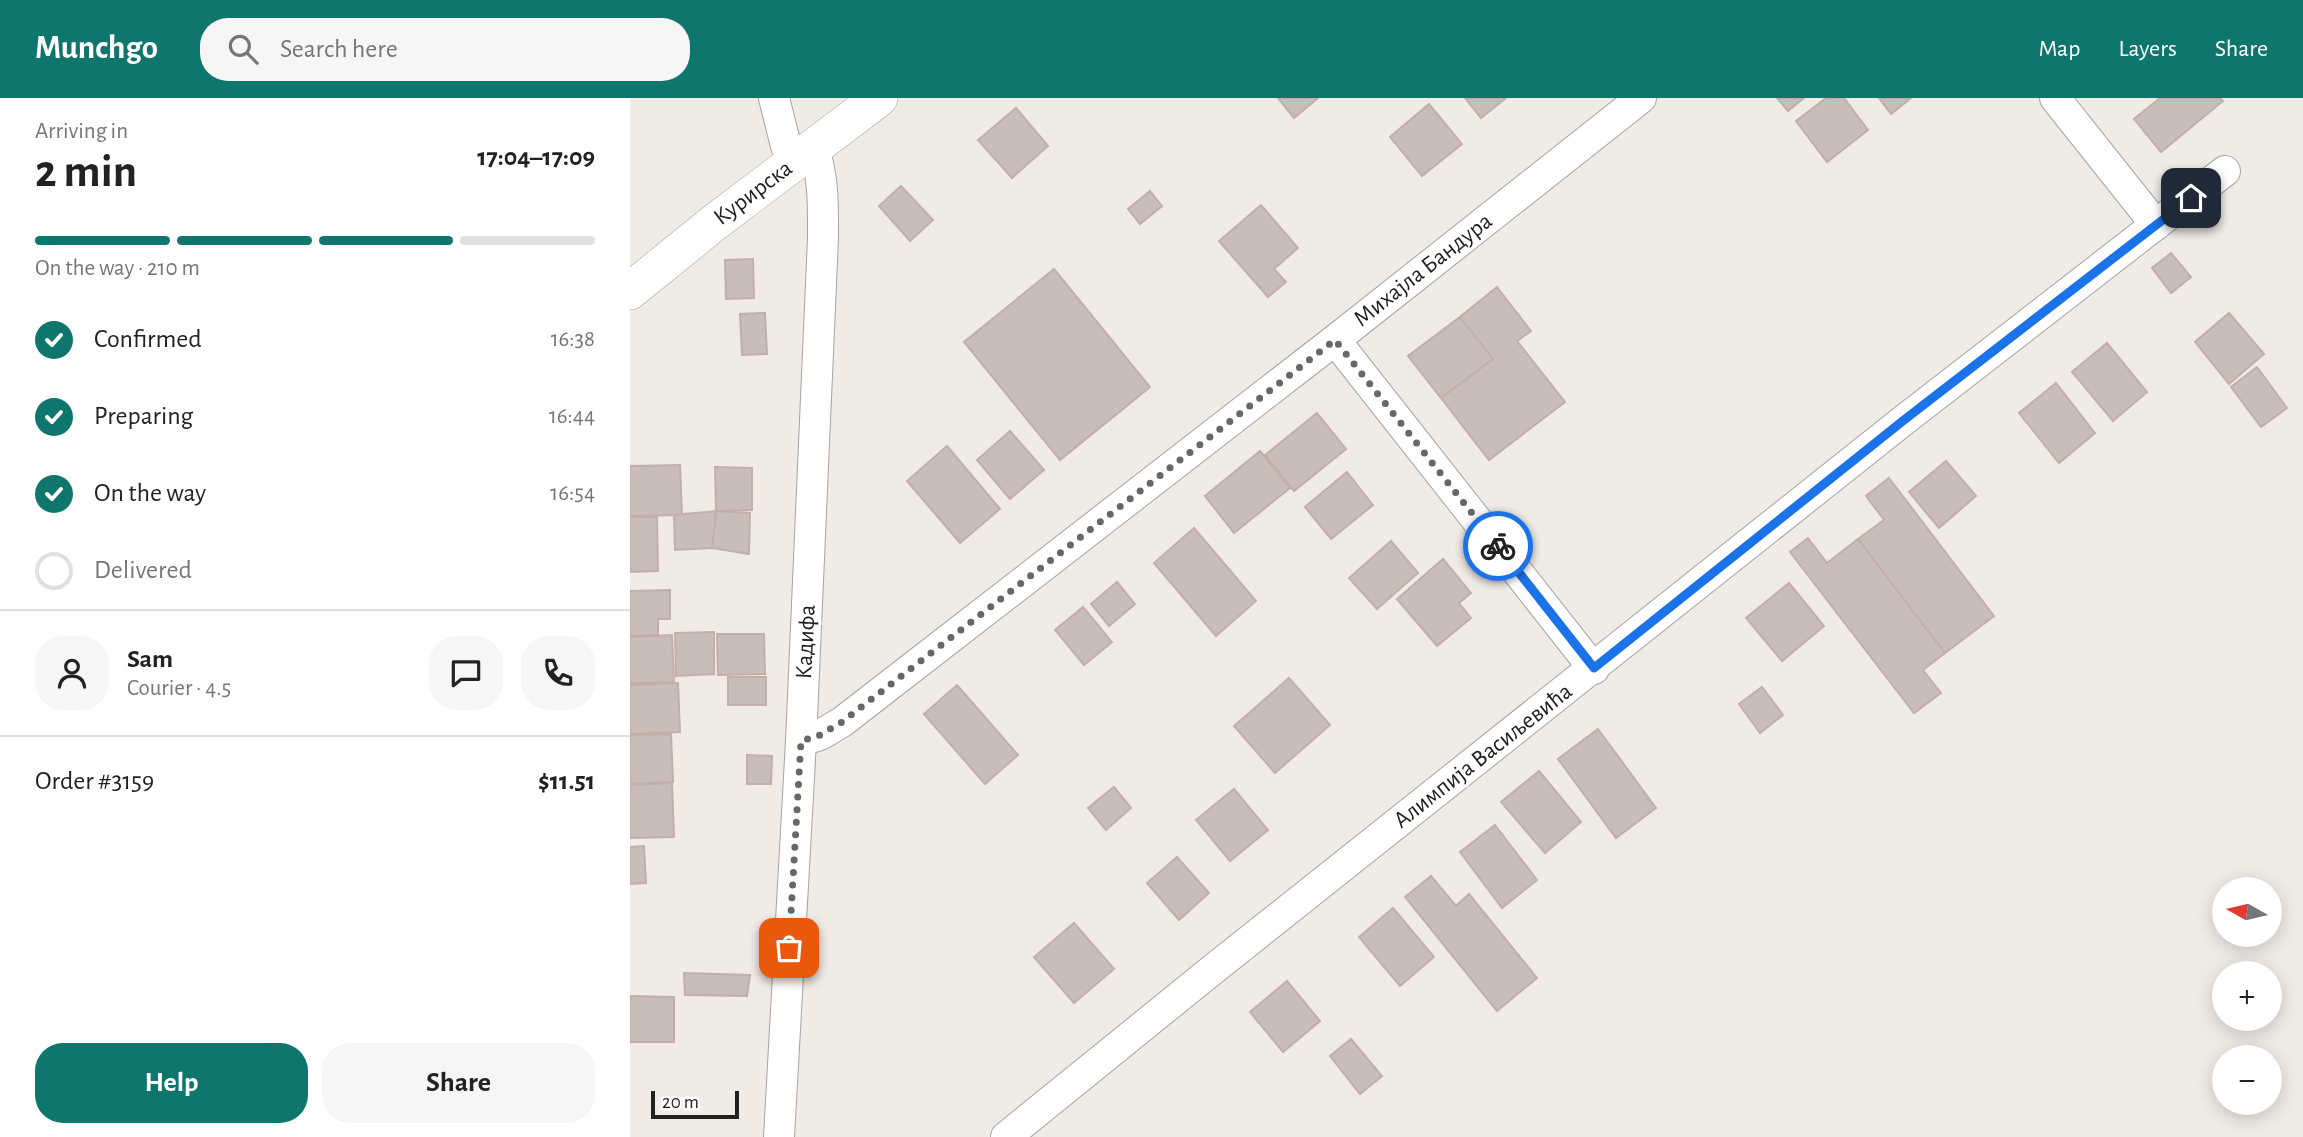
<!DOCTYPE html>
<html lang="en">
<head>
<meta charset="utf-8">
<style>
	body { margin:0; font-family:"Alegreya Sans",sans-serif; background:#f6f6f6; color:#222; height:100vh; display:flex; flex-direction:column; font-size:26px; white-space:nowrap }
	* { box-sizing:border-box; margin:0 }
	p { font-size:23px; color:#767676 }
	.icon { flex:none; width:38px; height:38px; fill:none; stroke:currentColor; stroke-width:2; stroke-linecap:round; stroke-linejoin:round }
	.map { position:relative; flex:1; overflow:hidden }
	.drawer { display:flex; flex-direction:column; background:#fff; width:630px }
	.drawer>* { flex:none }
	.needle { width:46px; rotate:278deg }
	.tools { position:absolute; left:1582px; top:779px; display:grid; gap:14px }
	.tools a { display:grid; place-items:center; width:70px; height:70px; border-radius:50%; background:#fff; box-shadow:0 4px 18px #0003; font-size:35px }
	.scale { position:absolute; left:21px; bottom:18px; width:88px; box-sizing:border-box; padding-left:7px; border:4px solid #202020; border-top:0; font-size:19px; line-height:24px; white-space:nowrap; color:#202020; -webkit-text-stroke:5px #fff; paint-order:stroke }
	.pin { position:absolute; display:grid; place-items:center; width:60px; height:60px; color:#fff; margin:-30px; border-radius:14px; box-shadow:0 4px 10px #0006 }
	.courier { position:absolute; display:grid; place-items:center; width:70px; height:70px; margin:-35px; border:5px solid #1a73e8; border-radius:50%; background:#fff; color:#222; box-shadow:0 2px 9px #0007 }
	.head em { font-style:normal; font-weight:700 }
	.head div { display:flex; flex-direction:column-reverse }
	.head { display:flex; align-items:center; justify-content:space-between; height:119px; padding:0 35px }
	h1 { font-size:46px; font-weight:700; line-height:52px }
	.bar { display:grid; grid-template-columns:repeat(4,1fr); gap:10px 7px; align-content:center; height:84px; padding:0 35px }
	.bar i { height:9px; border-radius:5px; background:#e0e0e0 }
	.bar .on { background:#0f766e }
	.bar p { grid-column:span 4 }
	.line { display:flex; align-items:center; gap:18px; padding:0 35px; border-top:2px solid #e0e0e0 }
	.line div { flex:1 }
	.round { display:grid; place-items:center; flex:none; width:74px; height:74px; border-radius:28px; background:#f6f6f6 }
	ol { padding:0 35px; list-style:none }
	li { display:flex; align-items:center; gap:21px; height:77px }
	li p { margin-inline-start:auto }
	li .icon { padding:7px; border-radius:50%; background:#0f766e; color:#fff; stroke-width:4 }
	li:last-child { color:#767676 }
	li i { width:38px; height:38px; border:4px solid #e0e0e0; border-radius:50% }
	.button { display:flex; gap:14px; margin-top:auto; padding:14px 35px }
	.button a { flex:1; height:80px; border-radius:28px; background:#0f766e; color:#fff; font-size:28px; font-weight:700; line-height:80px; text-align:center }
	.button a+a { background:#f6f6f6; color:#222 }
	header { display:flex; align-items:center; gap:42px; box-sizing:border-box; height:98px; padding:0 35px; background:#0f766e; color:#fff }
	header strong { font-size:33px }
	nav { display:flex; gap:38px; margin-inline-start:auto; font-size:24px }
	.search { width:490px; height:63px; background:#f6f6f6; display:flex; align-items:center; gap:18px; box-sizing:border-box; padding:0 24px; border-radius:28px; color:#767676; font-size:26px }
	main { display:flex; flex:1; min-height:0 }
	.map>svg:first-child { display:block }
	.building { fill:#c9bdb9; stroke:#c3afa7; stroke-width:2 }
	.lines { fill:none; stroke-linecap:round; stroke-linejoin:round }
	.minor-casing { stroke:#a4a4a4; stroke-width:32 }
	.tertiary-casing { stroke:#a4a4a4; stroke-width:38 }
	.minor { stroke:#fff; stroke-width:30 }
	.tertiary { stroke:#fff; stroke-width:37 }
	.done { stroke:#696765; stroke-width:7; stroke-dasharray:0 12.6 }
	.route { stroke:#1a73e8; stroke-width:9 }
	.labels { text-anchor:middle; dominant-baseline:central; stroke-width:6; stroke-linejoin:round; paint-order:stroke }
	.street-label { font-size:24px; fill:#202020; stroke:#fff }
</style>
</head>
<body>
<header>
<strong>Munchgo</strong>
<div class="search"><svg class="icon" aria-label="search" viewBox="0 0 24 24"><circle cx="10" cy="10" r="6"/><path d="M15 15l6 6"/></svg>Search here</div>
<nav><a>Map</a><a>Layers</a><a>Share</a></nav>
</header>
<main>
<section class="drawer">
<div class="head"><div><h1>2 min</h1><p>Arriving in</p></div><em>17:04–17:09</em></div>
<div class="bar"><i class="on"></i><i class="on"></i><i class="on"></i><i></i><p>On the way · 210 m</p></div>
<ol>
<li><svg class="icon" aria-label="check" viewBox="0 0 24 24"><path d="M5 12l5 5 9-10"/></svg>Confirmed<p>16:38</p></li>
<li><svg class="icon" aria-label="check" viewBox="0 0 24 24"><path d="M5 12l5 5 9-10"/></svg>Preparing<p>16:44</p></li>
<li><svg class="icon" aria-label="check" viewBox="0 0 24 24"><path d="M5 12l5 5 9-10"/></svg>On the way<p>16:54</p></li>
<li><i></i>Delivered</li>
</ol>
<div class="line" style="height:126px"><a class="round"><svg class="icon" aria-label="person" viewBox="0 0 24 24"><circle cx="12" cy="8" r="4"/><path d="M4 21q1-7 8-7t8 7"/></svg></a><div><b>Sam</b><p>Courier · 4.5</p></div><a class="round"><svg class="icon" aria-label="chat" viewBox="0 0 24 24"><path d="M4 5h16v11H9l-5 4z"/></svg></a><a class="round"><svg class="icon" aria-label="phone" viewBox="0 0 24 24"><path d="M5 4h4l2 5-3 2q2 4 5 5l2-3 5 2v4C11 20 4 13 5 4z"/></svg></a></div>
<div class="line" style="height:91px"><div>Order #3159</div><b>$11.51</b></div>
<div class="button"><a>Help</a><a>Share</a></div>
</section>
<div class="map">
<svg width="1673" height="1039" viewBox="0 0 1673 1039">
	<rect width="100%" height="100%" fill="#f1ebe6"/>
	<!-- building -->
	<path class="building" d="M 648,0 L 688,0 L 664,20 Z
		M 835,0 L 876,0 L 851,20 Z
		M 1147,0 L 1174,0 L 1158,13 Z
		M 1196,0 L 1214,0 L 1238,32 L 1197,64 L 1166,23 Z
		M 1249,0 L 1281,0 L 1261,16 Z
		M 1530,0 L 1590,0 L 1593,3 L 1531,54 L 1504,21 Z
		M 799,6 L 832,46 L 792,78 L 760,39 Z
		M 386,10 L 418,48 L 382,80 L 348,42 Z
		M 271,88 L 303,122 L 280,143 L 249,108 Z
		M 520,93 L 532,108 L 510,126 L 498,111 Z
		M 631,107 L 668,150 L 644,171 L 656,184 L 638,199 L 589,143 Z
		M 1541,155 L 1561,179 L 1541,195 L 1522,170 Z
		M 123,161 L 124,200 L 96,201 L 95,162 Z
		M 424,171 L 520,289 L 430,362 L 334,244 Z
		M 867,189 L 901,233 L 887,243 L 935,304 L 859,362 L 811,300 L 863,261 L 830,219 Z
		M 135,215 L 137,256 L 112,257 L 110,216 Z
		M 1599,215 L 1634,256 L 1599,286 L 1565,244 Z
		M 830,219 L 863,261 L 811,300 L 778,258 Z
		M 1477,245 L 1517,294 L 1483,323 L 1442,274 Z
		M 1627,269 L 1657,310 L 1631,329 L 1601,289 Z
		M 1426,285 L 1465,335 L 1429,365 L 1389,315 Z
		M 687,315 L 716,351 L 664,393 L 635,357 Z
		M 380,333 L 414,372 L 380,401 L 347,362 Z
		M 317,348 L 370,411 L 330,445 L 277,383 Z
		M 630,353 L 660,390 L 604,435 L 575,398 Z
		M 1316,363 L 1346,398 L 1309,430 L 1279,394 Z
		M 50,367 L 52,417 L 0,418 L 0,368 Z
		M 85,369 L 122,370 L 122,412 L 86,413 Z
		M 717,374 L 743,407 L 701,441 L 675,409 Z
		M 1259,380 L 1364,518 L 1315,555 L 1228,441 L 1254,422 L 1236,398 Z
		M 86,413 L 120,415 L 119,456 L 82,450 Z
		M 86,413 L 82,450 L 45,452 L 44,417 Z
		M 0,419 L 27,419 L 28,473 L 0,474 Z
		M 564,430 L 626,503 L 586,538 L 524,465 Z
		M 1178,440 L 1197,465 L 1228,441 L 1315,555 L 1293,572 L 1311,595 L 1284,615 L 1160,454 Z
		M 761,443 L 788,475 L 747,511 L 719,480 Z
		M 813,461 L 841,495 L 829,505 L 841,520 L 807,548 L 767,501 Z
		M 487,484 L 505,506 L 479,528 L 461,506 Z
		M 1159,485 L 1194,528 L 1152,563 L 1116,520 Z
		M 40,492 L 40,521 L 28,521 L 28,537 L 0,538 L 0,493 Z
		M 453,509 L 482,544 L 454,567 L 425,532 Z
		M 84,534 L 84,576 L 46,578 L 45,535 Z
		M 87,536 L 134,536 L 135,576 L 88,577 Z
		M 42,537 L 44,584 L 0,585 L 0,539 Z
		M 98,579 L 136,579 L 136,607 L 98,607 Z
		M 659,580 L 700,627 L 645,675 L 604,628 Z
		M 48,585 L 50,634 L 0,636 L 0,587 Z
		M 327,587 L 388,657 L 355,686 L 294,616 Z
		M 1132,589 L 1153,617 L 1130,635 L 1109,606 Z
		M 968,631 L 1026,710 L 986,740 L 928,661 Z
		M 41,636 L 43,684 L 0,686 L 0,637 Z
		M 117,657 L 142,658 L 141,686 L 117,686 Z
		M 909,673 L 951,724 L 915,755 L 871,704 Z
		M 42,685 L 44,739 L 0,740 L 0,687 Z
		M 484,689 L 501,710 L 476,732 L 458,710 Z
		M 604,691 L 638,732 L 600,763 L 566,722 Z
		M 865,727 L 907,782 L 872,810 L 830,754 Z
		M 14,748 L 16,785 L 0,786 L 0,749 Z
		M 547,759 L 579,795 L 549,822 L 517,785 Z
		M 801,778 L 826,808 L 839,796 L 907,880 L 867,913 L 775,799 Z
		M 763,810 L 804,859 L 770,888 L 729,839 Z
		M 444,825 L 484,871 L 444,905 L 404,859 Z
		M 54,875 L 120,877 L 117,898 L 55,897 Z
		M 657,883 L 690,923 L 653,954 L 620,914 Z
		M 0,898 L 44,899 L 44,944 L 0,944 Z
		M 721,941 L 752,978 L 730,996 L 700,958 Z"/>
	<g class="lines">
		<defs>
			<path id="minor" d="M 144,0 L 156,48 L 163,66
				M 1425,0 L 1526,127
				M 705,242 L 964,571
				M 171,643 L 190,637 L 212,624 L 705,242 L 1011,0
				M 149,1039 L 171,643 L 193,140 C 193,108 194,81 184,51
				M 376,1039 L 576,877 L 1274,322 L 1595,73"/>
			<path id="tertiary" d="M 0,193 L 85,124 L 249,0"/>
		</defs>
		<!-- minor casing -->
		<use href="#minor" class="minor-casing"/>
		<!-- tertiary casing -->
		<use href="#tertiary" class="tertiary-casing"/>
		<!-- minor -->
		<use href="#minor" class="minor"/>
		<!-- tertiary -->
		<use href="#tertiary" class="tertiary"/>
	</g>
	<g class="lines">
		<!-- done -->
		<path class="done" d="M 159,850 L 171,643 L 190,637 L 212,624 L 705,242 L 868,448"/>
		<!-- route -->
		<path class="route" d="M 868,448 L 964,570 L 1274,322 L 1561,100"/>
	</g>
	<g class="labels">
		<!-- street labels -->
		<g class="street-label">
			<text transform="translate(123 95) rotate(-37)">Курирска</text>
			<text transform="translate(793 172) rotate(-38)">Михајла Бандура</text>
			<text transform="translate(176 544) rotate(-87)">Кадифа</text>
			<text transform="translate(853 658) rotate(-38)">Алимпија Васиљевића</text>
		</g>
	</g>
</svg>
<div class="tools">
<a><svg class="needle" viewBox="-14 -14 28 28"><path d="M0-13l5 13h-10z" fill="#e53935"/><path d="M0 13l5-13h-10z" fill="#767676"/></svg></a>
<a>+</a>
<a>−</a>
</div>
<div class="scale">20 m</div>
<div class="pin" style="left:159px;top:850px;background:#ea580c"><svg class="icon" aria-label="bag" viewBox="0 0 24 24"><path d="M5 8h14l-1 12H6zM9 8a3 3 0 0 1 6 0"/></svg></div>
<div class="pin" style="left:1561px;top:100px;background:#1f2937"><svg class="icon" aria-label="home" viewBox="0 0 24 24"><path d="M3 11l9-7 9 7M6 9v11h12V9"/></svg></div>
<div class="courier" style="left:868px;top:448px"><svg class="icon" aria-label="bike" viewBox="0 0 24 24"><circle cx="6" cy="16" r="4"/><circle cx="18" cy="16" r="4"/><path d="M6 16l4-8h5l3 8M10 8l3 8H6M13 5h3"/></svg></div>
</div>
</main>
</body>
</html>
